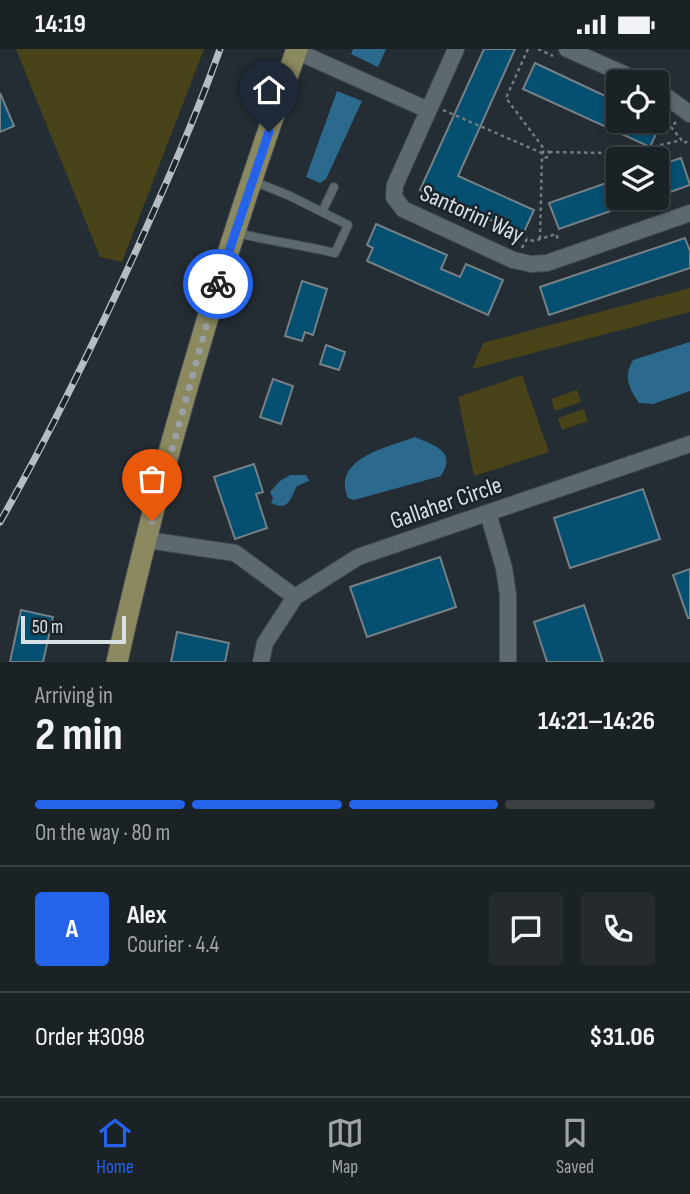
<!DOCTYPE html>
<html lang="en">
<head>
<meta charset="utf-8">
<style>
	body { margin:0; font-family:"Sofia Sans Condensed",sans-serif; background:#242a2e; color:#f1f3f6; height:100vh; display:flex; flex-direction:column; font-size:26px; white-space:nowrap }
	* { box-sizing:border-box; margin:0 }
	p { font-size:23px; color:#a0a4a7 }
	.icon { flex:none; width:38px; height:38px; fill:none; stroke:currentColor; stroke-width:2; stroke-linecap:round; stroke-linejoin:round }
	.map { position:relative; height:613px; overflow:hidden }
	.drawer { display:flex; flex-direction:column; background:#1b2226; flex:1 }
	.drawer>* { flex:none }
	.fabs { position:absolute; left:606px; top:21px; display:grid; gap:14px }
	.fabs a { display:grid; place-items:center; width:63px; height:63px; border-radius:7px; background:#1b2226; box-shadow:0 4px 10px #0003,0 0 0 2px #393f43; font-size:35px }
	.scale { position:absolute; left:21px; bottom:18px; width:105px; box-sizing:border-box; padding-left:7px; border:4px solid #d9e0e4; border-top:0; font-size:19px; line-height:24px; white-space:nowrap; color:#d9e0e4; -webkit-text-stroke:5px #1a2329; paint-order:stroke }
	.pin { position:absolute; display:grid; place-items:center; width:60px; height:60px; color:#fff; margin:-72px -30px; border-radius:50% 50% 50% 0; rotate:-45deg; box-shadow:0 0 7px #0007 }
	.pin .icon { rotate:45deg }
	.courier { position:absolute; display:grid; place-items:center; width:70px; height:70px; margin:-35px; border:5px solid #2563eb; border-radius:50%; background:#fff; color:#222; box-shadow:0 2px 9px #0007 }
	.summary em { font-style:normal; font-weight:700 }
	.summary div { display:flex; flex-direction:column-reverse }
	.summary { display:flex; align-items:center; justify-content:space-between; height:119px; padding:0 35px }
	h1 { font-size:46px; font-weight:700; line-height:52px }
	.bar { display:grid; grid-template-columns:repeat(4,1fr); gap:10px 7px; align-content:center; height:84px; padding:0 35px }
	.bar i { height:9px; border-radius:5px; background:#393f43 }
	.bar .selected { background:#2563eb }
	.bar p { grid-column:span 4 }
	.line { display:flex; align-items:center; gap:18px; padding:0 35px; border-top:2px solid #393f43 }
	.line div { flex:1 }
	.round { display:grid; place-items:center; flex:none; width:74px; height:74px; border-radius:7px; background:#242a2e }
	.status { display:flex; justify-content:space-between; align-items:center; height:49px; padding:0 35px; background:#1b2226; direction:ltr }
	.status svg { height:19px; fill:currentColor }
	.dock { display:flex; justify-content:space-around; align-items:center; height:98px; border-top:2px solid #393f43; background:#1b2226; font-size:19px; color:#a0a4a7 }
	.dock a { display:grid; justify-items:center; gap:4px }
	.dock .selected { color:#2563eb }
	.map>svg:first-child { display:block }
	.green { fill:#49431a }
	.water { fill:#2b6a8d }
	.building { fill:#054f71; stroke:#758087; stroke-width:2 }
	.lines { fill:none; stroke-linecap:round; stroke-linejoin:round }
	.lane-casing { stroke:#424a4f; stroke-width:10 }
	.street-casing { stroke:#424a4f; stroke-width:18 }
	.primary-casing { stroke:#424a4f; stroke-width:23 }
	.path { stroke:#747c81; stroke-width:2.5; stroke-dasharray:3.5 3.5; stroke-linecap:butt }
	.lane { stroke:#5e686f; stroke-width:8 }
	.street { stroke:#5e686f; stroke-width:16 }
	.primary { stroke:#8b8960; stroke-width:21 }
	.rail-casing { stroke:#b6bdc2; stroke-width:7 }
	.rail { stroke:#1a2329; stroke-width:4.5; stroke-dasharray:13; stroke-linecap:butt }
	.done { stroke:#9aa1a6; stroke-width:7; stroke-dasharray:0 12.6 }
	.route { stroke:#2563eb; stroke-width:9 }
	.labels { text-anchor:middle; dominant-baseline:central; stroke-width:5; stroke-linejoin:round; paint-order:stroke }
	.street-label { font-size:24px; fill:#d9e0e4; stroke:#1a2329 }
</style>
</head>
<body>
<div class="status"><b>14:19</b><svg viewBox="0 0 49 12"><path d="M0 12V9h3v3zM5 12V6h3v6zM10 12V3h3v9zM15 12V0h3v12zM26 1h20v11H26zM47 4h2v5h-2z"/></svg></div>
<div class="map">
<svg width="690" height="613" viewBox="0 0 690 613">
	<rect width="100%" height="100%" fill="#242d33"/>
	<!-- green -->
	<path class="green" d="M 16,0 L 204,0 L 122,213 L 100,208 Z
		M 690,239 L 690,263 L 472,320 L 483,294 Z
		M 522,326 L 549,403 L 474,427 L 458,348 Z
		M 577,341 L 581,353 L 555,362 L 551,350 Z
		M 584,360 L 588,372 L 562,381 L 558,369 Z"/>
	<!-- water -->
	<path class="water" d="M 353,0 L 386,0 L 378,18 L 351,5 Z
		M 337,42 L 362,52 L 326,130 L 320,134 L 306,128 Z
		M 690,293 L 690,342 L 653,355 L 639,354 C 629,339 623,328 633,311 Z
		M 415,388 C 435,397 457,402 441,427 L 354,451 L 348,449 C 331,409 389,398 415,388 Z
		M 290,426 L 306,426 L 309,432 L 297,437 C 290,450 289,463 271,454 L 273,449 L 270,443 L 280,432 Z"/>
	<!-- building -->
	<path class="building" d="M 484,0 L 515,0 L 458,127 L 534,161 L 523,185 L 420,141 Z
		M 535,14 L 618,53 L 618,72 L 662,72 L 650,98 L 523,40 Z
		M 0,44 L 14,77 L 0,83 Z
		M 681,109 L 690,136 L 656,148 L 656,117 Z
		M 609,133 L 615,149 L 645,150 L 559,180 L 549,154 Z
		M 376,175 L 447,206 L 441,220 L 460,228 L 466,215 L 503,231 L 488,266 L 367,212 L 373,199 L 367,196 Z
		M 685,189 L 690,202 L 690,219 L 549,266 L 540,238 Z
		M 302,232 L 327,240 L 313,286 L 305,283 L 302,292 L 285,287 Z
		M 326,296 L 345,303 L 339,321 L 320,315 Z
		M 273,330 L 293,337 L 281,375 L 260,368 Z
		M 254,415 L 263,443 L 256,445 L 267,479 L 235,490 L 214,428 Z
		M 643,440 L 660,490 L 570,519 L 554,469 Z
		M 440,508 L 456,558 L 367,588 L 350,538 Z
		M 690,520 L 690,569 L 688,569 L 673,526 Z
		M 584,556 L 603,613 L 547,613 L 534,573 Z
		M 21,561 L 53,568 L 43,613 L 10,613 Z
		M 177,583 L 229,594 L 225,613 L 171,613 Z"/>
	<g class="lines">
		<defs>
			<path id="lane" d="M 322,163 L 334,138
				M 237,184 C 270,192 302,196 335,204 L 348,176 L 290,147 L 253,132"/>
			<path id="street" d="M 456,0 L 395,136 L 394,148 L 403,160 L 513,211 L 531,215 L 547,214 L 690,164
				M 567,0 L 642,33
				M 296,2 L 428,61
				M 656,40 L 690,65
				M 488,464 L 504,519 L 508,546 L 508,613
				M 147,491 L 235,504 L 295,548
				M 261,613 L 265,594 L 295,548 L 358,508 L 690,395"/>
			<path id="primary" d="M 117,613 C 163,405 225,201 297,0"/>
		</defs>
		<!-- lane casing -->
		<use href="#lane" class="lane-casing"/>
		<!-- street casing -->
		<use href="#street" class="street-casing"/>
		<!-- primary casing -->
		<use href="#primary" class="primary-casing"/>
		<!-- path -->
		<path class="path" d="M 528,0 L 506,49 L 545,101
			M 538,0 L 553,7
			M 443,61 L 542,104
			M 676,73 L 671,78 L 684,94 L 690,91
			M542.5 105a3.5 3.5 0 1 1 7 0a3.5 3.5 0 1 1-7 0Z
			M 549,103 L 606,104 L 635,102 L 682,91
			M 540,190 L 542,106
			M 522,199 L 527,190 L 534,192 L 556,185 L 559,193"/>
		<!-- lane -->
		<use href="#lane" class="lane"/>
		<!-- street -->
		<use href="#street" class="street"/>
		<!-- primary -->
		<use href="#primary" class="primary"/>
		<defs>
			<path id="rail" d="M 0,473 C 50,385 94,294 136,202 C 166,135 196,68 220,0"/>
		</defs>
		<!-- rail casing -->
		<use href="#rail" class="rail-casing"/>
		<!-- rail -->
		<use href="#rail" class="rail"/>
	</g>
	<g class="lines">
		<!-- done -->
		<path class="done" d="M 152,472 L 218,235"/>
		<!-- route -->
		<path class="route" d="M 218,235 L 269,83"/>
	</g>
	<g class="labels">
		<!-- street labels -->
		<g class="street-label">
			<text transform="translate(472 165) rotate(24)">Santorini Way</text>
			<text transform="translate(446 454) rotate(-19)">Gallaher Circle</text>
		</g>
	</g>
</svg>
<div class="fabs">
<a><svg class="icon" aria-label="locate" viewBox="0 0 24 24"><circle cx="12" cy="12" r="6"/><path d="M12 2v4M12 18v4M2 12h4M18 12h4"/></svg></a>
<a><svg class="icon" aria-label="layers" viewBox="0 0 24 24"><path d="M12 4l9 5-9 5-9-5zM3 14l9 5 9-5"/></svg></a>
</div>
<div class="scale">50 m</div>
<div class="pin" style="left:152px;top:472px;background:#ea580c"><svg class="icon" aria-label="bag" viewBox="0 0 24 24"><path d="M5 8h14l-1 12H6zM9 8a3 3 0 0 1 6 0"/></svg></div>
<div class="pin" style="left:269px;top:83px;background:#1f2937"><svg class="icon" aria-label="home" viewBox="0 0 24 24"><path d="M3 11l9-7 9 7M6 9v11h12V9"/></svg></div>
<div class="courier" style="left:218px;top:235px"><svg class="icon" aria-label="bike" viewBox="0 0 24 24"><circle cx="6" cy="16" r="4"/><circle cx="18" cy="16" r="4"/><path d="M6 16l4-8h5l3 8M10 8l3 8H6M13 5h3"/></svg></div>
</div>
<section class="drawer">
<div class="summary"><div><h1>2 min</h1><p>Arriving in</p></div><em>14:21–14:26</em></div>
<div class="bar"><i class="selected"></i><i class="selected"></i><i class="selected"></i><i></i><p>On the way · 80 m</p></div>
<div class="line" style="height:126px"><b class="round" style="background:#2563eb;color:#fff">A</b><div><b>Alex</b><p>Courier · 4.4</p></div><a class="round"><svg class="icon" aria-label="chat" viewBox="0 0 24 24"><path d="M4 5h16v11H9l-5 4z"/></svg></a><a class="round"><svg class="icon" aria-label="phone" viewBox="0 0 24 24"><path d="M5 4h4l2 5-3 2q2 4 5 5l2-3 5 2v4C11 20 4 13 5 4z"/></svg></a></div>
<div class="line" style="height:91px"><div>Order #3098</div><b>$31.06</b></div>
</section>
<nav class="dock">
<a class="selected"><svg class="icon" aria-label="home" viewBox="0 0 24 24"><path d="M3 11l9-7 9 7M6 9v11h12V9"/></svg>Home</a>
<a><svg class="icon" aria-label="map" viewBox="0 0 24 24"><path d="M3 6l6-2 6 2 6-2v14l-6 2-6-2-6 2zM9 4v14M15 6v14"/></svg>Map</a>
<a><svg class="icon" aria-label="saved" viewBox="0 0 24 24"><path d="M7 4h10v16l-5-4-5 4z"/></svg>Saved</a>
</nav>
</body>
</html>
